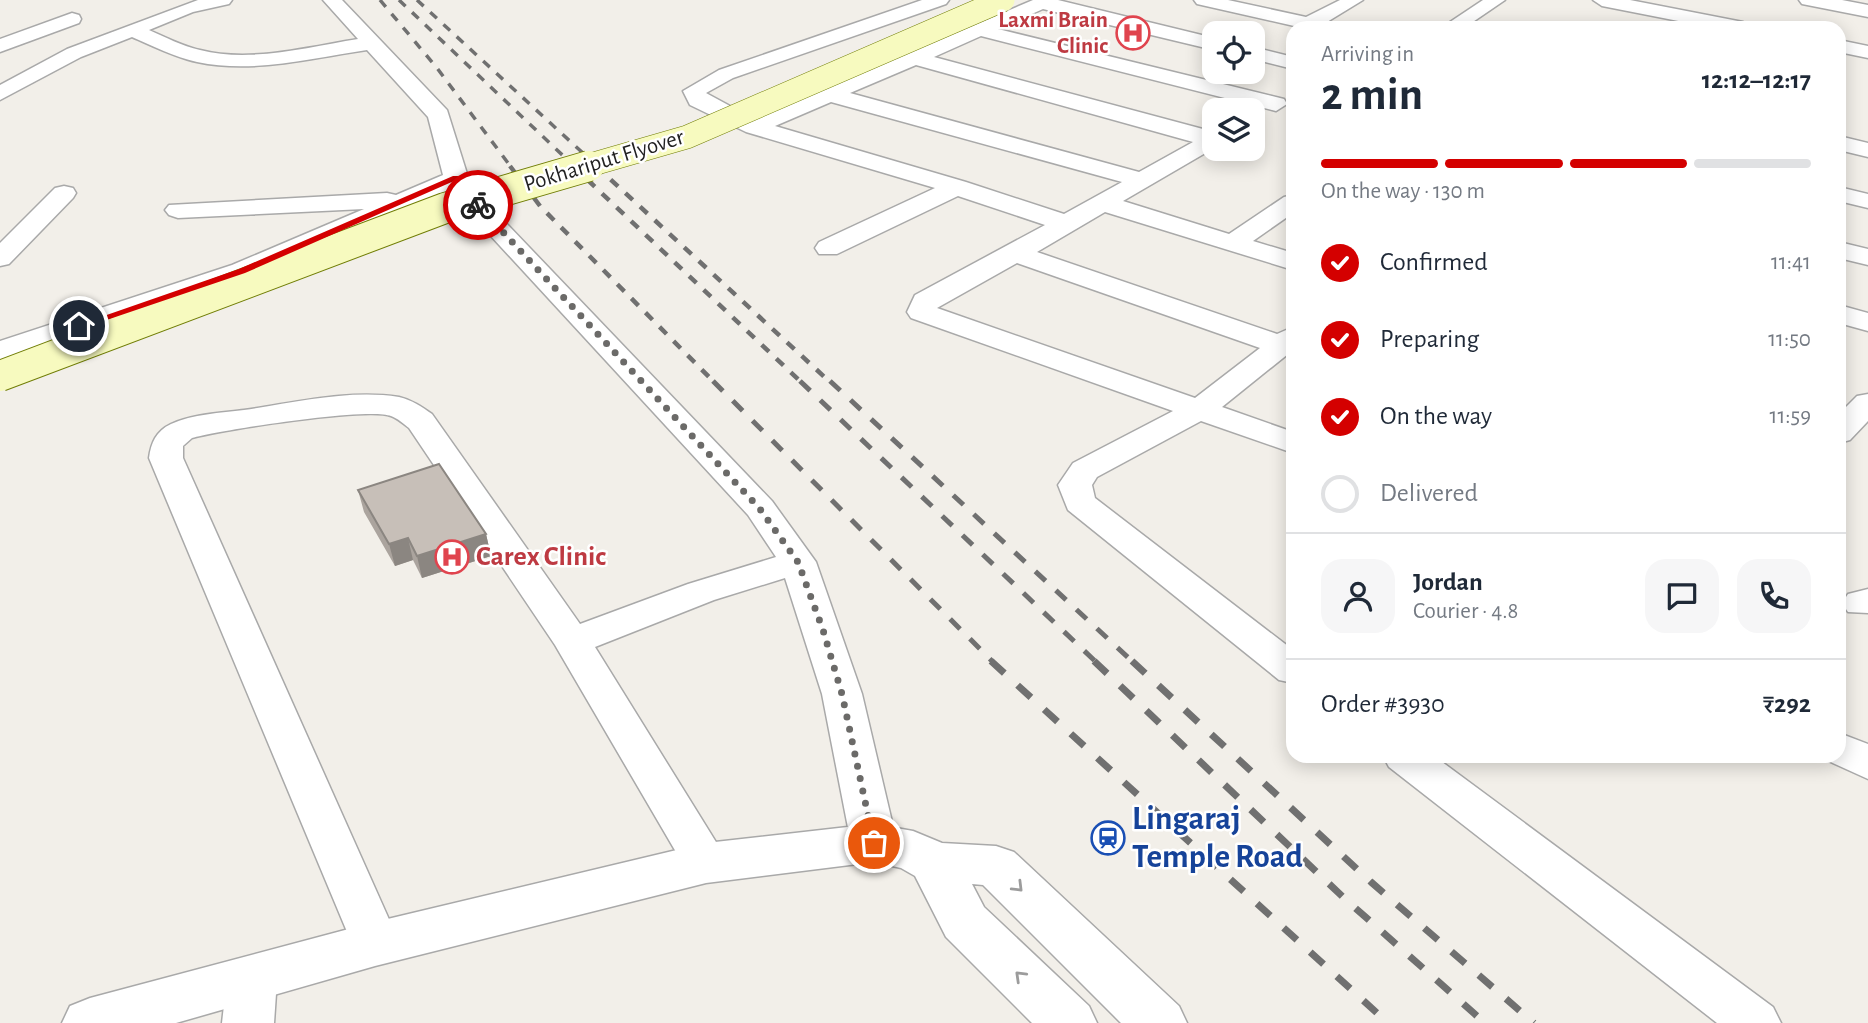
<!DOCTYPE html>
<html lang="en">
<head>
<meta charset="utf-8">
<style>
	body { margin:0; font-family:"Alegreya Sans",sans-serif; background:#f6f6f7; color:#1f2937; height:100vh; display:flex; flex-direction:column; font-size:26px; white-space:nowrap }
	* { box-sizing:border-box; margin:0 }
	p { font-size:23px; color:#747a83 }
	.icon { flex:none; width:38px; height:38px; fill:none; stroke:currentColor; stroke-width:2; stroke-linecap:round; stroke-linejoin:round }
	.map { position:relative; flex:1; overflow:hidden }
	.details { position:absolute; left:1286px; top:21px; width:560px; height:742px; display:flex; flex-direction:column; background:#fff; border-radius:21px; box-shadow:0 4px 18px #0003 }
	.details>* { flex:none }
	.fabs { position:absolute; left:1202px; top:21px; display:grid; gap:14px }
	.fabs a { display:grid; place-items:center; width:63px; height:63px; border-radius:14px; background:#fff; box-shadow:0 4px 18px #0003; font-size:35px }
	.pin { position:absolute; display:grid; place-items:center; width:60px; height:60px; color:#fff; margin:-30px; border:4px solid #fff; border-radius:50%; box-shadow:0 2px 7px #0007 }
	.courier { position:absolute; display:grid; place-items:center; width:70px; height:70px; margin:-35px; border:5px solid #d40000; border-radius:50%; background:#fff; color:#222; box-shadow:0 2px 9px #0007 }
	.summary em { font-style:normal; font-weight:700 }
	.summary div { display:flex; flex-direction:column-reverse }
	.summary { display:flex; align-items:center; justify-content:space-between; height:119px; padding:0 35px }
	h1 { font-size:46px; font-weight:700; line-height:52px }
	.bar { display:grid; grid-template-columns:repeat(4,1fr); gap:10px 7px; align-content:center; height:84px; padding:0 35px }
	.bar i { height:9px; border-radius:5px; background:#e0e1e3 }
	.bar .selected { background:#d40000 }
	.bar p { grid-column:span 4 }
	.line { display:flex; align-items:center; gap:18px; padding:0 35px; border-top:2px solid #e0e1e3 }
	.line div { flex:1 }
	.round { display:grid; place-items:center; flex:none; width:74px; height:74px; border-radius:21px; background:#f6f6f7 }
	ol { padding:0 35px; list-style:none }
	li { display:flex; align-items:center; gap:21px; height:77px }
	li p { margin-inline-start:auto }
	li .icon { padding:7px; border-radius:50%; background:#d40000; color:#fff; stroke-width:4 }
	li:last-child { color:#747a83 }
	li i { width:38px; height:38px; border:4px solid #e0e1e3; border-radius:50% }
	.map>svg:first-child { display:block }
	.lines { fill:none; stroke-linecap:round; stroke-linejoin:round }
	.minor-casing { stroke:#a9a9a9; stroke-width:3 }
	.tertiary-casing { stroke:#a9a9a9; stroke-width:3 }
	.minor { fill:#fff; fill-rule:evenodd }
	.tertiary { fill:#fff; fill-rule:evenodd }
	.rail-far3 { stroke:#707070; stroke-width:3.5; stroke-dasharray:9 9; stroke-linecap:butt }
	.rail-far2 { stroke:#707070; stroke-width:4.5; stroke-dasharray:10 10; stroke-linecap:butt }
	.rail-far1 { stroke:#707070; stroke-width:5; stroke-dasharray:14 14; stroke-linecap:butt }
	.rail { stroke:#707070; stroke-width:7; stroke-dasharray:18 18; stroke-linecap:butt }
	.secondary-bridge-far1-casing { stroke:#707d05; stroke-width:24; stroke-linecap:butt }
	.secondary-bridge-casing { stroke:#707d05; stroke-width:32; stroke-linecap:butt }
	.secondary-bridge-far1 { stroke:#f7fabf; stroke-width:23 }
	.secondary-bridge { stroke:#f7fabf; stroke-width:30 }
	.wall { fill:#aba49e }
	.shaded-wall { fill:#8b8681 }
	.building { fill:#c7bfb8; stroke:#8b8681; stroke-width:2 }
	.oneway { stroke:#9c9c9c }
	.route { fill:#d40000 }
	.done { stroke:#6b6a68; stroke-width:7; stroke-dasharray:0 12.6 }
	.labels { text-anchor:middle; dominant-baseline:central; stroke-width:5; stroke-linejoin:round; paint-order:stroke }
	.far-health-label { font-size:23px; font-weight:bold; fill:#be3a42; stroke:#fff; text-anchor:end }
	.far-street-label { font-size:23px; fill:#222; stroke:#fff }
	.health-label { font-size:28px; font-weight:bold; fill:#be3a42; stroke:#fff; text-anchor:start }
	.near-transit-label { font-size:33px; font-weight:bold; fill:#164399; stroke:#fff; text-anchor:start }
</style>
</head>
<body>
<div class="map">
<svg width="1868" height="1023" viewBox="0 0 1868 1023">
	<rect width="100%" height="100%" fill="#f2efe9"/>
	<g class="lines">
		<defs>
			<path id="minor" d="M 198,0 L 232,0 L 229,4 L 193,12 L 149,30 C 165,37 182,46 200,50 C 250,63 308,47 358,39 L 323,0 L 342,0 L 447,110 L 468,177 L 507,224 L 772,501 L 816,562 L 862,694 L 897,843 L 890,855 L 874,861 L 858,855 L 851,843 L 822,694 L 785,578 L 714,600 L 595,647 L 729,863 L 722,876 L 706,881 L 690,876 L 555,645 L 409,428 C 404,424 397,418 391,416 C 367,407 222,430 192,438 L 183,446 L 183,458 L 400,944 L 392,958 L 375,964 L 358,958 L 149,458 C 151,443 156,431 171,424 C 192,414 221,413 244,410 C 294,403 349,389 399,397 C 412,400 422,407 432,414 L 580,624 L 688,584 L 776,557 L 748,515 L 489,234 L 452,189 L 252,277 L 0,360 L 0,341 L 232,265 L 364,209 L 178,218 L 169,215 L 165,210 L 169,205 L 387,193 L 396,195 L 443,175 L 428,117 L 367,50 C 312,58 253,74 197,62 C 174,57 153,46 132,37 L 81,57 L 0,100 L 0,85 L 67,49 Z
				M 922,0 L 949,0 L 946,4 L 733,78 L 706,93 L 754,119 L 1033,0 L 1058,0 L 1214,38 L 1214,50 L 1043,9 L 998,29 L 1284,99 L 1287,104 L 1276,111 L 981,36 L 934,57 L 1214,132 L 1214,148 L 1123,201 L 1229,234 L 1284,197 L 1293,195 L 1293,213 L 1253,241 L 1293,253 L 1293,270 L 1105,212 L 1037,252 L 1277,334 L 1293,327 L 1293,350 L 1222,407 L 1293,432 L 1293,453 L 1201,421 L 1097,477 L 1092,485 L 1095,498 L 1293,650 L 1293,683 L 1279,680 L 1068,510 L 1058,485 L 1073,463 L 1173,411 L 911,318 L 907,312 L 915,295 L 1045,225 L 958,196 L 837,254 L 819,254 L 815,248 L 819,242 L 935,188 L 746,132 L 690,105 L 683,91 L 719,70 ZM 916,65 L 1193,142 L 1139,172 L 850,93 ZM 831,102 L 1122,182 L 1064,214 L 966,182 L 775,126 ZM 1017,263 L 1260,348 L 1195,398 L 937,308 Z
				M 1194,0 L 1228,0 L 1306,17 L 1340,0 L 1363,0 L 1327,22 L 1339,28 L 1303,28 L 1197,4 Z
				M 1483,0 L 1505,0 L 1464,28 L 1441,28 Z
				M 1593,0 L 1630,0 L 1743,22 L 1753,28 L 1714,28 L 1602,6 Z
				M 72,13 L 79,15 L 81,19 L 79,23 L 0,52 L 0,39 Z
				M 1839,40 L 1868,46 L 1868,58 L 1839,52 Z
				M 1253,47 L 1293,57 L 1293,69 L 1253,59 Z
				M 1839,136 L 1868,143 L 1868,157 L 1839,150 Z
				M 64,186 L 73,188 L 76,193 L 73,198 L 9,264 L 0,266 L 0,243 L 55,188 Z
				M 1839,187 L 1868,194 L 1868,208 L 1839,201 Z
				M 1839,242 L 1868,249 L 1868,265 L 1839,258 Z
				M 1839,305 L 1868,313 L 1868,331 L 1839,323 Z
				M 1868,394 L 1868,421 L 1850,440 L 1839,443 L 1839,414 L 1857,396 Z
				M 1868,589 L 1868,613 L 1848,612 L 1842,603 L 1848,594 Z
				M 1839,733 L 1868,744 L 1868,779 L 1824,759 L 1822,756 L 1839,756 Z
				M 1383,756 L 1434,756 L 1773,1007 L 1781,1023 L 1717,1023 L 1389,767 Z
				M 252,958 L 270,964 L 277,979 L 274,1023 L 222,1023 L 227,979 L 234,964 Z"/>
			<path id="tertiary" d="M 1799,0 L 1842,0 L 1868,5 L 1868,17 L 1802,4 Z
				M 874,824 L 913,831 L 942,843 L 996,846 L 1014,852 L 1179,1006 L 1187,1023 L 1121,1023 L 983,885 L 972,884 L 984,907 L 1089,1006 L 1097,1023 L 1032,1023 L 946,937 L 915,876 L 901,868 L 874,862 L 706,883 L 375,966 L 176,1023 L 62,1023 L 70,1006 L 90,998 L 375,922 L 706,843 Z"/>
		</defs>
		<!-- minor casing -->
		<use href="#minor" class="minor-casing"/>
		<!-- tertiary casing -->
		<use href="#tertiary" class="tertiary-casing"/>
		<!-- minor -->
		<use href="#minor" class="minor"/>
		<!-- tertiary -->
		<use href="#tertiary" class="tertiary"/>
		<!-- rail-far3 -->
		<path class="rail-far3" d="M 380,0 L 437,68 L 511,167
			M 399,0 L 575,167
			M 417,0 L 598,167"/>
		<!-- rail-far2 -->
		<path class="rail-far2" d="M 510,166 L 540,206 L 715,383
			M 573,166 L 802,383
			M 596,166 L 831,383"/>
		<!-- rail-far1 -->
		<path class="rail-far1" d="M 713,381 L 993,662
			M 800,381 L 1096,662
			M 830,381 L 1133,662"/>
		<!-- rail -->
		<path class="rail" d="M 991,661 L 1388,1023
			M 1094,661 L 1344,898 L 1485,1023
			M 1132,661 L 1371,882 L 1534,1023"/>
		<defs>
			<path id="secondary-bridge-far1" d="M 583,167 L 687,137 L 1003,0"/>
			<path id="secondary-bridge" d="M 0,376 L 445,208 L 589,166"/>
		</defs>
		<!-- secondary-bridge-far1 casing -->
		<use href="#secondary-bridge-far1" class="secondary-bridge-far1-casing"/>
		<!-- secondary-bridge casing -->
		<use href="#secondary-bridge" class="secondary-bridge-casing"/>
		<!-- secondary-bridge-far1 -->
		<use href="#secondary-bridge-far1" class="secondary-bridge-far1"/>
		<!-- secondary-bridge -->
		<use href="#secondary-bridge" class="secondary-bridge"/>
	</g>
	<!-- wall -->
	<path class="wall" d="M 358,490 L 486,534 L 491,556 L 422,578 L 413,560 L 395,566 L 364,512 Z"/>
	<!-- shaded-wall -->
	<path class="shaded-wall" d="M 486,534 L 491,556 L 422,578 L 417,556 Z
		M 408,538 L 413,560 L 395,566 L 389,544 Z"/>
	<!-- building -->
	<path class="building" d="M 439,464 L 486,534 L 417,556 L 408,538 L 389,544 L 358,490 Z"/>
	<!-- one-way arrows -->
	<defs><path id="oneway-chevron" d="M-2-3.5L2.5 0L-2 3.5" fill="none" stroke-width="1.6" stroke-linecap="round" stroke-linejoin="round" transform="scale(1.75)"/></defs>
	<g class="oneway">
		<use href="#oneway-chevron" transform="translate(1018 887) rotate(45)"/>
		<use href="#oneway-chevron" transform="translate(1020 976) rotate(-136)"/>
	</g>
	<!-- route -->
	<path class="route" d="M 453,176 L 458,176 L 481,206 L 475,206 L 454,181 L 245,273 L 83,328 L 75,326 L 239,269 Z"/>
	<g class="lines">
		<!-- done -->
		<path class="done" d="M 478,205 L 760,509 L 798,562 L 823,630 L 842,694 L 874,843"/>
	</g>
	<!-- icons -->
	<defs>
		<symbol id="hospital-ring" viewBox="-11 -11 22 22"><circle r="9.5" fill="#fff" stroke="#e0444e" stroke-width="1.5"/><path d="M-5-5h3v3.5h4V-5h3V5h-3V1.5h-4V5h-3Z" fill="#e0444e"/></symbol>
		<symbol id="station-ring" viewBox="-11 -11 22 22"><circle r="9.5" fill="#fff" stroke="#1a4fb4" stroke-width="1.5"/><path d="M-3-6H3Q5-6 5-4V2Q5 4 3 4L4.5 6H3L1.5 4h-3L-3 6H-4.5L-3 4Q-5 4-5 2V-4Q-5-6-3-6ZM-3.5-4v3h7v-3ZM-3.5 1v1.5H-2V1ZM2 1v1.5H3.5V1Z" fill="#1a4fb4"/></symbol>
	</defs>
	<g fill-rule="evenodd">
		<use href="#hospital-ring" x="1114" y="14" width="38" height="38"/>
		<use href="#hospital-ring" x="433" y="538" width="38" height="38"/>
		<use href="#station-ring" x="1089" y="819" width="38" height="38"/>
	</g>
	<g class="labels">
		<!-- far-health labels -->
		<g class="far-health-label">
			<text x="1108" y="20">Laxmi Brain<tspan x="1108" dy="26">Clinic</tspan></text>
		</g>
		<!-- far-street labels -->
		<g class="far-street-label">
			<text transform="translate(604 161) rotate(-17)">Pokhariput Flyover</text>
		</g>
		<!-- health labels -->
		<g class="health-label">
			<text x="476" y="557">Carex Clinic</text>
		</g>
		<!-- near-transit labels -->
		<g class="near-transit-label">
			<text x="1132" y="819">Lingaraj<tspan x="1132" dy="38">Temple Road</tspan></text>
		</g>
	</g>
</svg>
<div class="fabs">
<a><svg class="icon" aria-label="locate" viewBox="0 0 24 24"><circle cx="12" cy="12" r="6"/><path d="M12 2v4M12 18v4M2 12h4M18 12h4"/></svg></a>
<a><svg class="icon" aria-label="layers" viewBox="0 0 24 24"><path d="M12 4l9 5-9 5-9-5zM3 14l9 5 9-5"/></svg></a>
</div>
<div class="pin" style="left:874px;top:843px;background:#ea580c"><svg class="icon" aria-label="bag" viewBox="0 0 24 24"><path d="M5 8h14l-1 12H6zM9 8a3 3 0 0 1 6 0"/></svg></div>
<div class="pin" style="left:79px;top:326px;background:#1f2937"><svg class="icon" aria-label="home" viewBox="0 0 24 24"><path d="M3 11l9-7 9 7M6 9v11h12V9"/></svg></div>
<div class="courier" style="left:478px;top:205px"><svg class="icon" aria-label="bike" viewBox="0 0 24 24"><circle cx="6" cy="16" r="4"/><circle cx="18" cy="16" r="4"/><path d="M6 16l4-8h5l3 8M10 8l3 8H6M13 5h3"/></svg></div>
<section class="details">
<div class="summary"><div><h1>2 min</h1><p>Arriving in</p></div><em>12:12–12:17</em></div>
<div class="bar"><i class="selected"></i><i class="selected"></i><i class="selected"></i><i></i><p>On the way · 130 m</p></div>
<ol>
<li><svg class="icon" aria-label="check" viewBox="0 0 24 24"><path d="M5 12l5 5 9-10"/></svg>Confirmed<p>11:41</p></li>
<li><svg class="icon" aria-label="check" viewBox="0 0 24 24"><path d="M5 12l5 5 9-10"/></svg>Preparing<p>11:50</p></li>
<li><svg class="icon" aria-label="check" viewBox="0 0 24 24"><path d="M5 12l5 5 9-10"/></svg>On the way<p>11:59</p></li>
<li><i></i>Delivered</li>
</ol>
<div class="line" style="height:126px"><a class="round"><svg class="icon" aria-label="person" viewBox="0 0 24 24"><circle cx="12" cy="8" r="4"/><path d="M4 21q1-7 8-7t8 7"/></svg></a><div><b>Jordan</b><p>Courier · 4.8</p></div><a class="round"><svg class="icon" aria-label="chat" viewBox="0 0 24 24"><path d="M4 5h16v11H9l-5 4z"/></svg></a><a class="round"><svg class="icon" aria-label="phone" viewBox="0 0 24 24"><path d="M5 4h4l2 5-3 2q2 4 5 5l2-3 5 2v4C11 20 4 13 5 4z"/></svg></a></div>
<div class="line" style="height:91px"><div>Order #3930</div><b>₹292</b></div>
</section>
</div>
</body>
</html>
